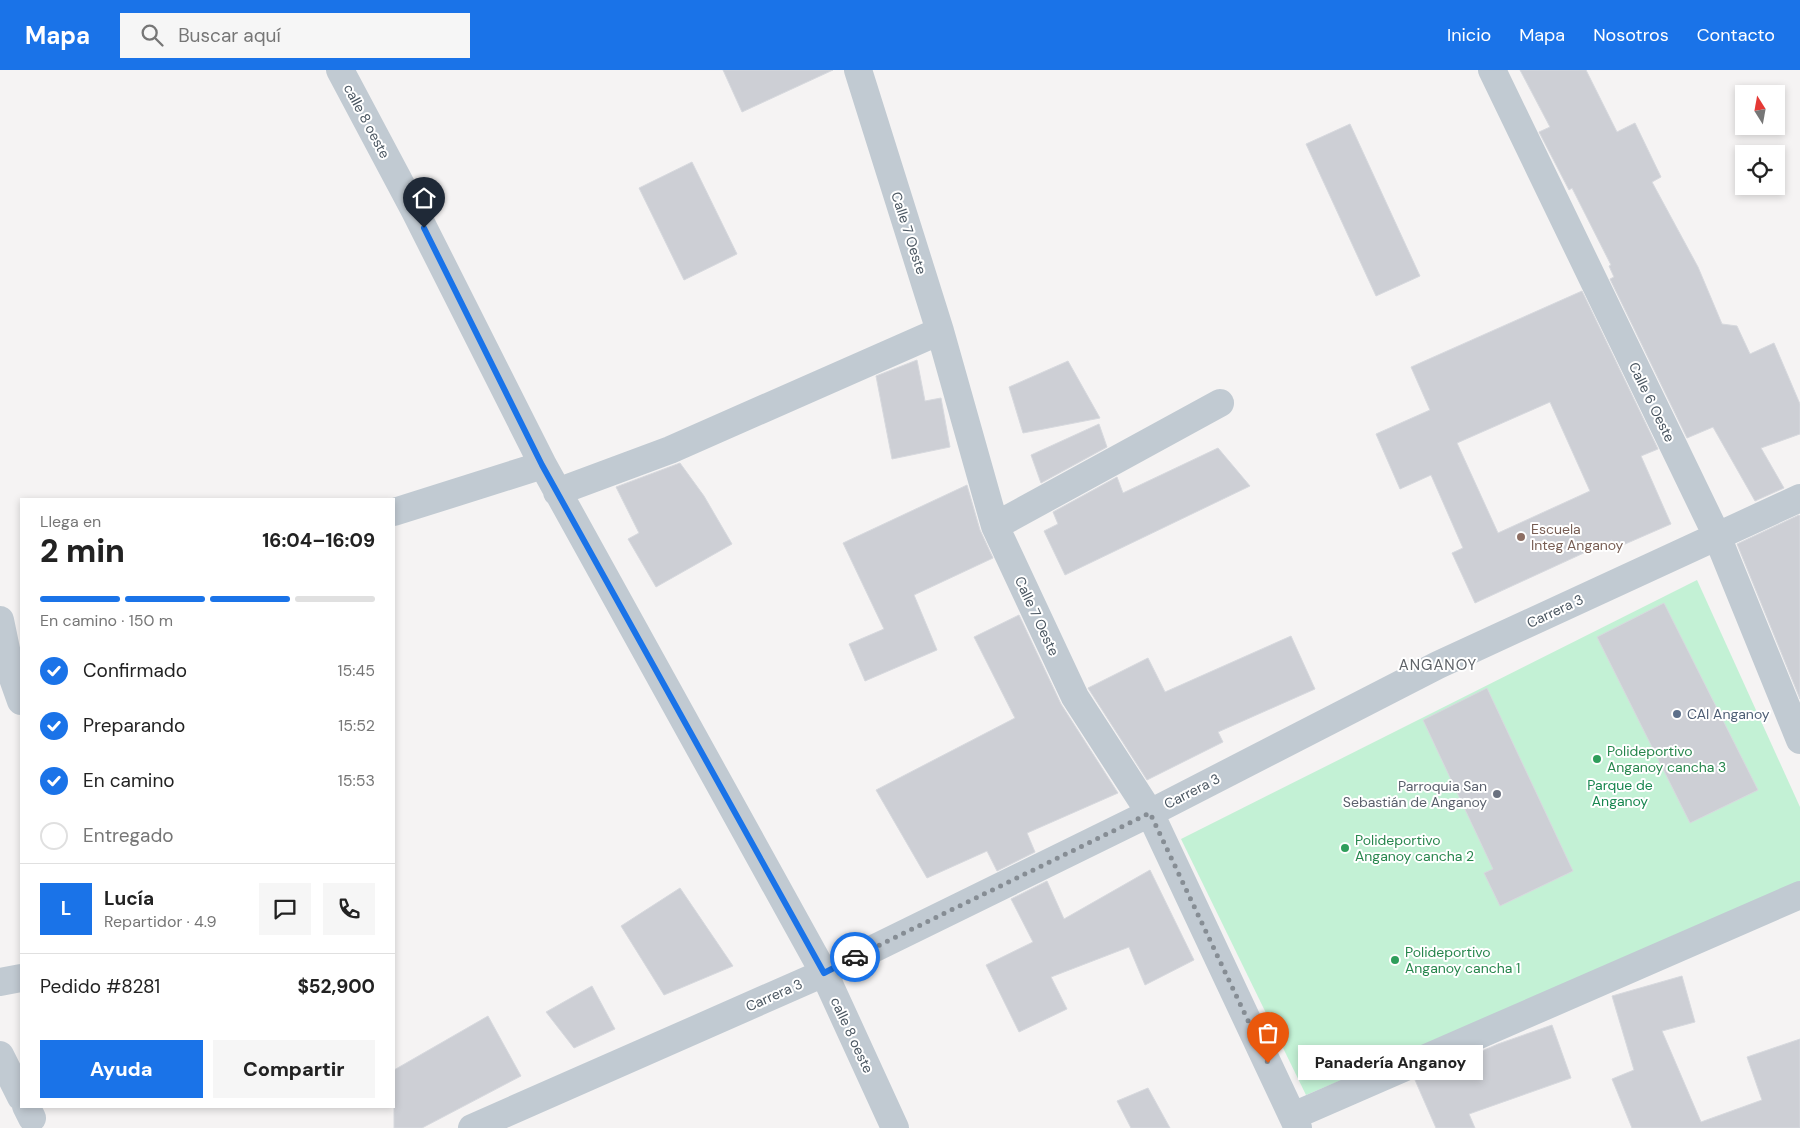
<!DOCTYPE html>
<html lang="es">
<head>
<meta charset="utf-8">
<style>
	body { margin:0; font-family:"DM Sans",sans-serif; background:#f6f6f6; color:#222; height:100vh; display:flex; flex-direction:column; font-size:19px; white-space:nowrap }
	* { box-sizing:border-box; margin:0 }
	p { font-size:16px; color:#767676 }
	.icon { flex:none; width:28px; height:28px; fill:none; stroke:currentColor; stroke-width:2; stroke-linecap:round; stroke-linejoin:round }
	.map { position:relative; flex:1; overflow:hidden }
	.panel { position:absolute; left:20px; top:428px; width:375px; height:610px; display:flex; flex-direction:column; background:#fff; border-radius:0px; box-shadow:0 2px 8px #0003 }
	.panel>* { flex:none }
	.needle { width:32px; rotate:349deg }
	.tools { position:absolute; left:1735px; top:15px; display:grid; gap:10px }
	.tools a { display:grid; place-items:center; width:50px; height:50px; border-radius:0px; background:#fff; box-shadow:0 2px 8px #0003; font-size:25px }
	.pin { position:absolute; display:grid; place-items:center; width:42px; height:42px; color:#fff; margin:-51px -21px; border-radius:50% 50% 50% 0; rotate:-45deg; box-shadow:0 0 5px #0007 }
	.pin .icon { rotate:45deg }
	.courier { position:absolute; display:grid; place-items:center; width:50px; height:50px; margin:-25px; border:4px solid #1a73e8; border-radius:50%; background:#fff; color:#222; box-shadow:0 1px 6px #0007 }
	.bubble { position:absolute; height:35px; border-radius:0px; background:#fff; box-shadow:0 2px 8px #0003; font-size:16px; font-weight:800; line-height:35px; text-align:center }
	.summary em { font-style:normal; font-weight:800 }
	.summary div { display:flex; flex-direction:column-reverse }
	.summary { display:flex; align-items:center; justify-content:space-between; height:85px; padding:0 20px }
	h1 { font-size:32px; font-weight:800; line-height:38px }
	.bar { display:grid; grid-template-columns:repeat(4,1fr); gap:8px 5px; align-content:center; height:60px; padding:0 20px }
	.bar i { height:6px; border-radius:4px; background:#e0e0e0 }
	.bar .on { background:#1a73e8 }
	.bar p { grid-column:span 4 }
	.line { display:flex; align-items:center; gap:12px; padding:0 20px; border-top:1px solid #e0e0e0 }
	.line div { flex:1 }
	.round { display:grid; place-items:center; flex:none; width:52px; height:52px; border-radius:0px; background:#f6f6f6 }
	ol { padding:0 20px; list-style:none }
	li { display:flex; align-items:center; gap:15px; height:55px }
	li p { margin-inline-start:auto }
	li .icon { padding:5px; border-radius:50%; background:#1a73e8; color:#fff; stroke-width:4 }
	li:last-child { color:#767676 }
	li i { width:28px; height:28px; border:2px solid #e0e0e0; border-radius:50% }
	.action { display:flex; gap:10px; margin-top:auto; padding:10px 20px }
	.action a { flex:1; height:58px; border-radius:0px; background:#1a73e8; color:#fff; font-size:20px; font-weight:800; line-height:58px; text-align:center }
	.action a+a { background:#f6f6f6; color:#222 }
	header { display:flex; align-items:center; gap:30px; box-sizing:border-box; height:70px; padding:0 25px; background:#1a73e8; color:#fff }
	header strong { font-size:24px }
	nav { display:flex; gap:28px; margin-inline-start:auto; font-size:18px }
	.search { width:350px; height:45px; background:#f6f6f6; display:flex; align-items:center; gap:12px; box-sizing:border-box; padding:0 18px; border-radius:0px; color:#767676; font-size:19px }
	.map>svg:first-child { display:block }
	.green { fill:#c3f1d5 }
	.building { fill:#cdcfd5; stroke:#d7d9de; fill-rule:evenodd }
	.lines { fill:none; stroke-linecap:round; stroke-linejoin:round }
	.minor { stroke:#c1cad2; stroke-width:28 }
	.done { stroke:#868d94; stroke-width:5; stroke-dasharray:0 9 }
	.route { stroke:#1a73e8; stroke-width:6 }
	.education-dot { fill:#8d6e63; stroke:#fff; stroke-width:2 }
	.service-dot { fill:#5c6f8a; stroke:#fff; stroke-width:2 }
	.leisure-dot { fill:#2e9e5b; stroke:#fff; stroke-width:2 }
	.worship-dot { fill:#6b7280; stroke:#fff; stroke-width:2 }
	.labels { text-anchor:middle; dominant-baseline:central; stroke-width:4; stroke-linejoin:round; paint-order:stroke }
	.street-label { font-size:14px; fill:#4a5661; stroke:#fff }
	.education-label { font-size:14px; fill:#785e54; stroke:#fff; text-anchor:start }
	.service-label { font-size:14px; fill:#4e5e75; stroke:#fff; text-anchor:start }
	.leisure-label { font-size:14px; fill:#27864d; stroke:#fff; text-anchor:start }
	.park-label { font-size:14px; fill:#17864f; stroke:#fff }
	.worship-label { font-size:14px; fill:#5b616d; stroke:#fff; text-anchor:end }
	.neighbourhood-label { font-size:15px; letter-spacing:1px; fill:#5f6368; stroke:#fff }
</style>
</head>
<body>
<header>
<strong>Mapa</strong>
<div class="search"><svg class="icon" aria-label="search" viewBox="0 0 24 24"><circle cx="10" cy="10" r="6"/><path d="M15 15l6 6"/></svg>Buscar aquí</div>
<nav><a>Inicio</a><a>Mapa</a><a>Nosotros</a><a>Contacto</a></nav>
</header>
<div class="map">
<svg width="1800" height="1058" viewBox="0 0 1800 1058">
	<rect width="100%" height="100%" fill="#f5f3f3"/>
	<!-- green -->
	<path class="green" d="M 1697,510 L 1800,737 L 1800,817 L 1306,1025 L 1181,769 Z"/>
	<!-- building -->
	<path class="building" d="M 723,0 L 833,0 L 742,42 Z
		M 1520,0 L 1586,0 L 1617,62 L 1635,53 L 1661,107 L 1652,112 L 1698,197 L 1722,254 L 1737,256 L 1750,284 L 1774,273 L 1800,334 L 1800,364 L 1761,378 L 1784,418 L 1755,431 L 1713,357 L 1687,368 L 1610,209 L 1614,207 L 1609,196 L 1611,195 L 1572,118 L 1569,120 L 1539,62 L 1550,57 Z
		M 1350,54 L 1420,206 L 1376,226 L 1306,74 Z
		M 692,92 L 737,184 L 684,210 L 639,118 Z
		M 1582,221 L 1658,379 L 1641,386 L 1671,454 L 1616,478 L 1612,470 L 1475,533 L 1452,483 L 1463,478 L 1431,405 L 1400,419 L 1376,364 L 1430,340 L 1411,297 ZM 1550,332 L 1590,421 L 1498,463 L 1457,373 Z
		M 917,290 L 925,331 L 941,328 L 950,377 L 892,389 L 876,306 Z
		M 1068,291 L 1100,348 L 1023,363 L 1009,317 Z
		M 1099,354 L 1107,377 L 1041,413 L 1031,385 Z
		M 1218,378 L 1250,416 L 1065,505 L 1044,461 L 1058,454 L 1053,442 L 1117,407 L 1123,423 Z
		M 680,393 L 704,426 L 732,474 L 656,517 L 628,469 L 639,463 L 616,417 Z
		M 967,415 L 980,460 L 993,488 L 914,525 L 937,580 L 865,611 L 849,574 L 884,559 L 843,473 Z
		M 1799,445 L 1800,446 L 1800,629 L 1737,474 Z
		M 1664,533 L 1758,720 L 1690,753 L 1597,567 Z
		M 1019,545 L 1061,634 L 1118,723 L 1027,763 L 1035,782 L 997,801 L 987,781 L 927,808 L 876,720 L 1015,648 L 974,567 Z
		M 1291,566 L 1315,619 L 1218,662 L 1223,672 L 1147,710 L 1088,618 L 1148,588 L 1165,622 Z
		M 1487,618 L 1573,801 L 1500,836 L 1484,803 L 1493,799 L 1423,650 Z
		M 1150,800 L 1194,890 L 1145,915 L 1129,877 L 1051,907 L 1067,939 L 1019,962 L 986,895 L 1033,872 L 1011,829 L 1047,811 L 1064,849 Z
		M 680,818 L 733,896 L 664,925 L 621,856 Z
		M 1682,906 L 1695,952 L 1662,961 L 1701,1052 L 1762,1030 L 1747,987 L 1800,969 L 1800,1058 L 1632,1058 L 1612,1009 L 1634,1000 L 1612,926 Z
		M 592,916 L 615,959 L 574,978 L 546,942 Z
		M 488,946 L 521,1006 L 422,1058 L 394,1058 L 394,1000 Z
		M 1552,955 L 1571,1008 L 1469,1044 L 1475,1058 L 1436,1058 L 1415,1010 L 1498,974 Z
		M 1148,1018 L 1170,1058 L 1131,1058 L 1117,1031 Z"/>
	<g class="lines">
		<!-- minor -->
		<path class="minor" d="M 340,0 L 415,141 L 543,395 L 824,903 L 895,1058
			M 858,0 L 940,261 L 995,456 L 1075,627 L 1150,743 L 1298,1058
			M 1492,0 L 1717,466 L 1800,670
			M 557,422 L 670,380 L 940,261
			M 394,442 L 543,395
			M 995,456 L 1220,333
			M 0,550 L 11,603 L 21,631
			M 0,912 L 21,908
			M 0,985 L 21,1027
			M 26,1036 L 32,1048
			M 1293,1046 L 1800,825
			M 472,1058 L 824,903 L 1150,743 L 1438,595 L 1800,428"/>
	</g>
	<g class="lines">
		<!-- done -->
		<path class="done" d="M 855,887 L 1150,743 L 1268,993"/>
		<!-- route -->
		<path class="route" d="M 424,158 L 542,395 L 824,903 L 855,887"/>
	</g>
	<!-- markers -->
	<circle class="education-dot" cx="1521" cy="467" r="5"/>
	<circle class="service-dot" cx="1677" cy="644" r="5"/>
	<g class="leisure-dot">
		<circle cx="1597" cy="689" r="5"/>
		<circle cx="1345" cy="778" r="5"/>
		<circle cx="1395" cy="890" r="5"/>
	</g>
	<circle class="worship-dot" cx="1497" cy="724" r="5"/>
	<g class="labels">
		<!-- street labels -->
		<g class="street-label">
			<text transform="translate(367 51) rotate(62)">calle 8 oeste</text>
			<text transform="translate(909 163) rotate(72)">Calle 7 Oeste</text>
			<text transform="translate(1652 332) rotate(64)">Calle 6 Oeste</text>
			<text transform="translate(1555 541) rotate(-25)">Carrera 3</text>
			<text transform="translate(1037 546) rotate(65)">Calle 7 Oeste</text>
			<text transform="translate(1192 721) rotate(-27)">Carrera 3</text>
			<text transform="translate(774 925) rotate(-24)">Carrera 3</text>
			<text transform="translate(852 965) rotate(65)">calle 8 oeste</text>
		</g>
		<!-- education labels -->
		<g class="education-label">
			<text x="1531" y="459">Escuela<tspan x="1531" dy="16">Integ Anganoy</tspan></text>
		</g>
		<!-- service labels -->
		<g class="service-label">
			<text x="1687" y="644">CAI Anganoy</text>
		</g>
		<!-- leisure labels -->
		<g class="leisure-label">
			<text x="1607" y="681">Polideportivo<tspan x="1607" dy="16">Anganoy cancha 3</tspan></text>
			<text x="1355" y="770">Polideportivo<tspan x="1355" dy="16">Anganoy cancha 2</tspan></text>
			<text x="1405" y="882">Polideportivo<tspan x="1405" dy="16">Anganoy cancha 1</tspan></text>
		</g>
		<!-- park labels -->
		<g class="park-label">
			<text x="1620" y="715">Parque de<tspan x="1620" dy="16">Anganoy</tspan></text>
		</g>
		<!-- worship labels -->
		<g class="worship-label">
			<text x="1487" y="716">Parroquia San<tspan x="1487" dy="16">Sebastián de Anganoy</tspan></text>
		</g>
		<!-- neighbourhood labels -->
		<g class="neighbourhood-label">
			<text x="1438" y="595">ANGANOY</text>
		</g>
	</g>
</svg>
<div class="tools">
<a><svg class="needle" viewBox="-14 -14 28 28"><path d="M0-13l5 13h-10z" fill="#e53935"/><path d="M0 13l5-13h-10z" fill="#767676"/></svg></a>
<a><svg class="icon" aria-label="locate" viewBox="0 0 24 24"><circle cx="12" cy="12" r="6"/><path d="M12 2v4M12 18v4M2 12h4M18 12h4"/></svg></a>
</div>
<div class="pin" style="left:1268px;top:993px;background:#ea580c"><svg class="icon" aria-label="bag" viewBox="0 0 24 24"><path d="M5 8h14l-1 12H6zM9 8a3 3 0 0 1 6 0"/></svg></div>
<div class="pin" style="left:424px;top:158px;background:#1f2937"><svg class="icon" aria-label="home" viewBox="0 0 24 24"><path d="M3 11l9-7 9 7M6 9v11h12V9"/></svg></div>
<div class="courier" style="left:855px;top:887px"><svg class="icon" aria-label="car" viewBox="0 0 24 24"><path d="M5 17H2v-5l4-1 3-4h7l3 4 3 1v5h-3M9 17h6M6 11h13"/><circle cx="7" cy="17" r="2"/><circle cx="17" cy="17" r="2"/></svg></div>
<div class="bubble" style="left:1298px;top:975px;width:185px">Panadería Anganoy</div>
<section class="panel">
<div class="summary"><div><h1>2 min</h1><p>Llega en</p></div><em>16:04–16:09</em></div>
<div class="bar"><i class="on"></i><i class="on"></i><i class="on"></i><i></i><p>En camino · 150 m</p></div>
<ol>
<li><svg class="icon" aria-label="check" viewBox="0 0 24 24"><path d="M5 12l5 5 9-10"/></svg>Confirmado<p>15:45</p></li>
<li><svg class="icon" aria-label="check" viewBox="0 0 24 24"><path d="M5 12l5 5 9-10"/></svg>Preparando<p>15:52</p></li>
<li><svg class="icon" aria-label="check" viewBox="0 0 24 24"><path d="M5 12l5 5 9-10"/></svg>En camino<p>15:53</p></li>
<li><i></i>Entregado</li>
</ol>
<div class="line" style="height:90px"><b class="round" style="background:#1a73e8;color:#fff">L</b><div><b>Lucía</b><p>Repartidor · 4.9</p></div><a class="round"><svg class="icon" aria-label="chat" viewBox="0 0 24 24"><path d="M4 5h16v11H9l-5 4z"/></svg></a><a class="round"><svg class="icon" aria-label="phone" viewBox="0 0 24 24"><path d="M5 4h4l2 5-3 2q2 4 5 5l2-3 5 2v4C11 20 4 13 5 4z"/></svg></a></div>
<div class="line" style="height:65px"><div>Pedido #8281</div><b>$52,900</b></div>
<div class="action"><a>Ayuda</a><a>Compartir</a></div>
</section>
</div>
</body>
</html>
